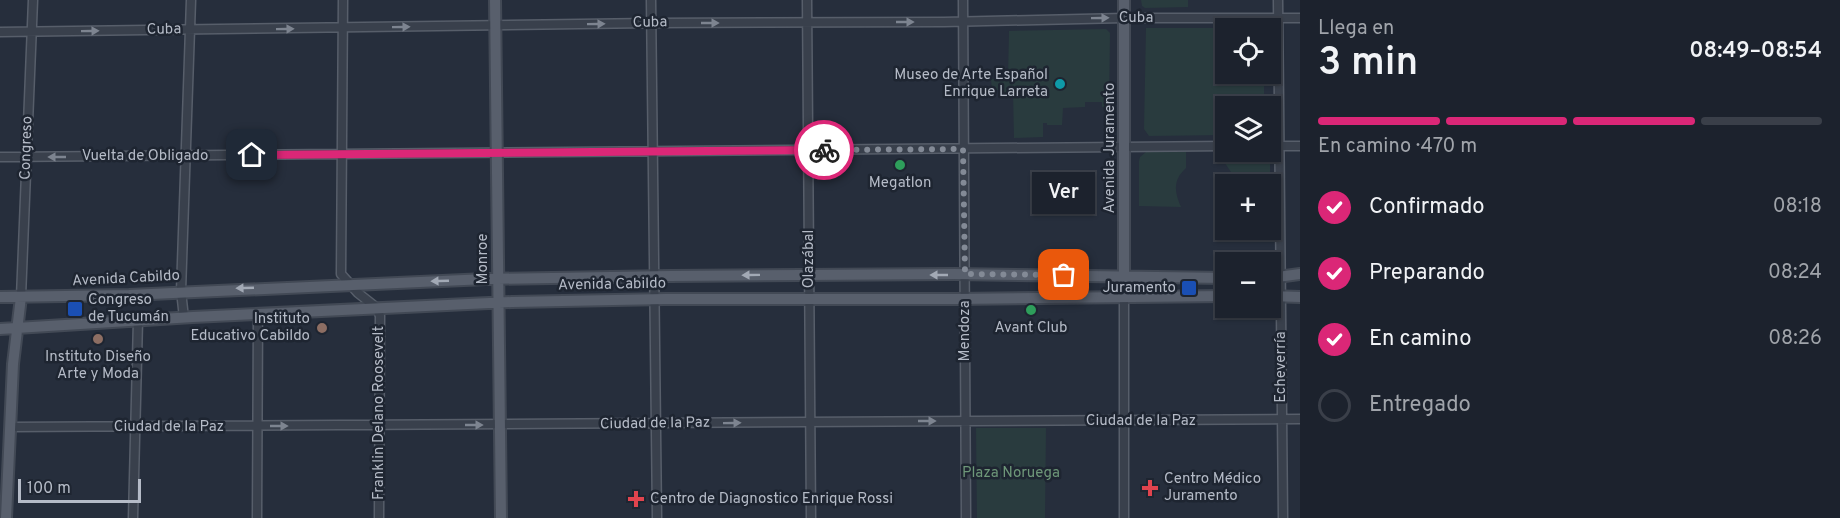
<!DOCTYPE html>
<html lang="es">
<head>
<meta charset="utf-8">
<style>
	body { margin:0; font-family:Overpass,sans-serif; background:#292f39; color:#f1f3f6; height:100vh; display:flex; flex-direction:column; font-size:22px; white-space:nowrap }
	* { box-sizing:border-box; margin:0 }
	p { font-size:20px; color:#a0a4aa }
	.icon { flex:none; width:33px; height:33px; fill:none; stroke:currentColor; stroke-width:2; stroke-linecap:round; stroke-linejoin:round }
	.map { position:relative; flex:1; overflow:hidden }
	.details { display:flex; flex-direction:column; background:#1c222d; width:540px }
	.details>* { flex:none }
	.buttons { position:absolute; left:1215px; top:18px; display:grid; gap:12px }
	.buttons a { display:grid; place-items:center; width:66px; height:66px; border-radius:0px; background:#1c222d; box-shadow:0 2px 4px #0004,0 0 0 2px #3a3f49; font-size:30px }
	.scale { position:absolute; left:18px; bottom:15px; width:123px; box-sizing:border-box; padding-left:6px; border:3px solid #b5bbc7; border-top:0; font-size:16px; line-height:21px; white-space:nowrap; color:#b5bbc7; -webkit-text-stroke:4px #1e2531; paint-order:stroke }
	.pin { position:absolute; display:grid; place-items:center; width:51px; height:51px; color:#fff; margin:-26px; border-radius:12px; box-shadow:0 3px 9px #0006 }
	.courier { position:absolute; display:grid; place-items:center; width:60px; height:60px; margin:-30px; border:4px solid #db2777; border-radius:50%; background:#fff; color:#222; box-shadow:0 2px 8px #0007 }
	.bubble { position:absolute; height:42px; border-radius:0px; background:#1c222d; box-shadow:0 2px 4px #0004,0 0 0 2px #3a3f49; font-size:20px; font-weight:600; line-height:42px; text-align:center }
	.overview em { font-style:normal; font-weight:600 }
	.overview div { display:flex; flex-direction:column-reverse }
	.overview { display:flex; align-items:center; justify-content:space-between; height:102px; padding:0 18px }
	h1 { font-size:39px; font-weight:600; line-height:45px }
	.bar { display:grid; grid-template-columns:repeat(4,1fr); gap:9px 6px; align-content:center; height:72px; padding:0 18px }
	.bar i { height:8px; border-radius:4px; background:#3a3f49 }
	.bar .current { background:#db2777 }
	.bar p { grid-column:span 4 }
	ol { padding:0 18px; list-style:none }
	li { display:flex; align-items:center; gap:18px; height:66px }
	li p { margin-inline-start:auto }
	li .icon { padding:6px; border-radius:50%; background:#db2777; color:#fff; stroke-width:4 }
	li:last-child { color:#a0a4aa }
	li i { width:33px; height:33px; border:3px solid #3a3f49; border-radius:50% }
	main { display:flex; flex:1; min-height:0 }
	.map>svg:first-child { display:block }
	.green { fill:#293b3e }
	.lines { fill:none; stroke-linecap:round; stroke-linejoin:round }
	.minor-casing { stroke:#575e6a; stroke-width:11 }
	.major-casing { stroke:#424955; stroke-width:14 }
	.minor { stroke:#39404c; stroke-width:8 }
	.major { stroke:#585f6c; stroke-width:10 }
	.oneway { fill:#7d8490 }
	.oneway2 { fill:#a2a9b5 }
	.done { stroke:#838a96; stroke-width:6; stroke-dasharray:0 10.8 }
	.route { stroke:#db2777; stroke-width:8 }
	.culture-dot { fill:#0f9aa8; stroke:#1e2531; stroke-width:2 }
	.leisure-dot { fill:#2e9e5b; stroke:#1e2531; stroke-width:2 }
	.transit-dot { fill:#1a4fb4; stroke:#1e2531; stroke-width:2 }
	.education-dot { fill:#8d6e63; stroke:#1e2531; stroke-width:2 }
	.health-dot { fill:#e0444e; stroke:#1e2531; stroke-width:2 }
	.labels { text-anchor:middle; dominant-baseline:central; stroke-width:5; stroke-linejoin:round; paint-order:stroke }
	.street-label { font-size:15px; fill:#b5bbc7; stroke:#1e2531 }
	.poi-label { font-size:15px; fill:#b5bbc7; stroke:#1e2531; text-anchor:end }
	.park-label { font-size:15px; fill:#6e9779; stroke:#1e2531 }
</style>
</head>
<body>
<main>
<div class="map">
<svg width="1300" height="518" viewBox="0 0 1300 518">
	<rect width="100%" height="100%" fill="#262e3c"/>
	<!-- green -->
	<path class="green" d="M 1141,0 L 1188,0 L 1188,7 L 1145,8 L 1142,6 Z
		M 1146,28 L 1264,28 L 1226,28 L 1226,74 L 1264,74 L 1264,106 L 1226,106 L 1225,135 L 1149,136 L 1144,129 Z
		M 1106,29 L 1110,33 L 1109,106 L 1102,107 L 1102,102 L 1085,102 L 1085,107 L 1063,108 L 1062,125 L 1047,125 L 1047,123 L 1043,123 L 1043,137 L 1014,138 L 1013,93 L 1002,93 L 1002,90 L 992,90 L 991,79 L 1008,78 L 1009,31 Z
		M 1146,152 L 1186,152 L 1186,168 C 1173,180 1174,191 1181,207 L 1139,206 L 1139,161 L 1140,157 Z
		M 1220,156 L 1270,156 L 1270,184 L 1231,184 L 1231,172 Z
		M 976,428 L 1046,428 L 1045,518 L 977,518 Z"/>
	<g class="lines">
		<defs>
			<path id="minor" d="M 343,0 L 341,274 L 358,293 L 377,308 L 380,316 L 379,518
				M 651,0 L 657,518
				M 807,0 L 811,518
				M 963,0 L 966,518
				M 1278,0 L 1283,518
				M 0,32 L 651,23 L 944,22 L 1124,18 L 1300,18
				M 1270,146 L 1300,146
				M 0,157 L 1226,146
				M 21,297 L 33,0
				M 1124,297 L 1124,518
				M 184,318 L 181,291 L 191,0
				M 10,427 L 1300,419
				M 133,518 L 138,320
				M 257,518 L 258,315"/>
			<path id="major" d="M 495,0 L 501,518
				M 1270,278 L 1300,274
				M 1270,296 L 1300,297
				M 0,297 L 129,295 L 486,279 L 670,276 L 955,274 L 1226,278
				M 1124,297 L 1124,0
				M 0,329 L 193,317 L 512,302 L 665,299 L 955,299 L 1226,296
				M 6,518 L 13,364 L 21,297"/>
		</defs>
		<!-- minor casing -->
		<use href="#minor" class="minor-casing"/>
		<!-- major casing -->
		<use href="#major" class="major-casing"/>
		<!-- minor -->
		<use href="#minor" class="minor"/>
		<!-- major -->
		<use href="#major" class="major"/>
	</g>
	<!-- one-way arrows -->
	<defs><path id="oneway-solid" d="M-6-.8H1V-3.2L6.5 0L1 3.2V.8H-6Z" transform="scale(1.5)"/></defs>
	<g class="oneway">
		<use href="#oneway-solid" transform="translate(1100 18) rotate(-1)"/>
		<use href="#oneway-solid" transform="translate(905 22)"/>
		<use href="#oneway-solid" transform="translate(710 23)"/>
		<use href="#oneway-solid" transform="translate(596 24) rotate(-1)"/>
		<use href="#oneway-solid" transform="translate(401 27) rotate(-1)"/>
		<use href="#oneway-solid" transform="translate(285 29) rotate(-1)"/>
		<use href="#oneway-solid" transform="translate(90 31) rotate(-1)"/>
		<use href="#oneway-solid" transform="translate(57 157) rotate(180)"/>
		<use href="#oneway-solid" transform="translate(927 421)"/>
		<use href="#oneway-solid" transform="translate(732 423) rotate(-1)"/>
		<use href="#oneway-solid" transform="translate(474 425)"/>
		<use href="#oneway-solid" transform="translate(279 426)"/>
	</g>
	<g class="oneway2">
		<use href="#oneway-solid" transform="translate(751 275) rotate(179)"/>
		<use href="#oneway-solid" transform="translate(939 275) rotate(180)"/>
		<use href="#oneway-solid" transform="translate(440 281) rotate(178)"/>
		<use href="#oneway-solid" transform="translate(245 288) rotate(178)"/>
	</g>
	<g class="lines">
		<!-- done -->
		<path class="done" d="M 824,150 L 963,149 L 965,274 L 1064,275"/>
		<!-- route -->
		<path class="route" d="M 252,155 L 824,150"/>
	</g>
	<!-- markers -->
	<circle class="culture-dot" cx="1060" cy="84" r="6"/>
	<g class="leisure-dot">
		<circle cx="900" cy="165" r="6"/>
		<circle cx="1031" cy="310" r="6"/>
	</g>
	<g class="transit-dot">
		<rect x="1181" y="280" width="16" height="16" rx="3"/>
		<rect x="67" y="301" width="16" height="16" rx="3"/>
	</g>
	<g class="education-dot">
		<circle cx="322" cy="328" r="6"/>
		<circle cx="98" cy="339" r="6"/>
	</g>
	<g class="health-dot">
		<path d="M1147 479h6v6h6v6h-6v6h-6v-6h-6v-6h6z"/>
		<path d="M633 490h6v6h6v6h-6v6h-6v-6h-6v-6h6z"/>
	</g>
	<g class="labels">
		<!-- street labels -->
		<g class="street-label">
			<text x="1136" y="18">Cuba</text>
			<text transform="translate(650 23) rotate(-1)">Cuba</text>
			<text transform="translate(164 30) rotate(-1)">Cuba</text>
			<text transform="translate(27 148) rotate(-88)">Congreso</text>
			<text transform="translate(1110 148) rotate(-90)">Avenida Juramento</text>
			<text x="145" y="156">Vuelta de Obligado</text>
			<text transform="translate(483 259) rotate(-90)">Monroe</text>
			<text transform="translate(809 259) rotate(-90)">Olazábal</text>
			<text transform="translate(126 279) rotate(-3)">Avenida Cabildo</text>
			<text transform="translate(612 285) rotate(-1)">Avenida Cabildo</text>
			<text transform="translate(965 331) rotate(-90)">Mendoza</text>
			<text transform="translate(1281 367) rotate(-90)">Echeverría</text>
			<text transform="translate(379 413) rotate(-90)">Franklin Delano Roosevelt</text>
			<text x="1141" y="421">Ciudad de la Paz</text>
			<text transform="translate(655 424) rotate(-1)">Ciudad de la Paz</text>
			<text x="169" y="427">Ciudad de la Paz</text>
		</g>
		<!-- poi labels -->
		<g class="poi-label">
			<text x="1048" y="75">Museo de Arte Español<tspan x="1048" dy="17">Enrique Larreta</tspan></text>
			<text x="900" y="183" text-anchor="middle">Megatlon</text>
			<text x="1176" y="288">Juramento</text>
			<text x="88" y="300" text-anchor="start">Congreso<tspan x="88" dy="17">de Tucumán</tspan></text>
			<text x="310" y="319">Instituto<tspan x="310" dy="17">Educativo Cabildo</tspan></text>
			<text x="1031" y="328" text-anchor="middle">Avant Club</text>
			<text x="98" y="357" text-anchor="middle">Instituto Diseño<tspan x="98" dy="17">Arte y Moda</tspan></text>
			<text x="1164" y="479" text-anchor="start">Centro Médico<tspan x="1164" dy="17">Juramento</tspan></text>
			<text x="650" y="499" text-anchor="start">Centro de Diagnostico Enrique Rossi</text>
		</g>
		<!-- park labels -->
		<g class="park-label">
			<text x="1011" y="473">Plaza Noruega</text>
		</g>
	</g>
</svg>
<div class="buttons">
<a><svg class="icon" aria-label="locate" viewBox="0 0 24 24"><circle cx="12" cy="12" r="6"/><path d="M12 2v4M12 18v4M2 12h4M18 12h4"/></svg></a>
<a><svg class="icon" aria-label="layers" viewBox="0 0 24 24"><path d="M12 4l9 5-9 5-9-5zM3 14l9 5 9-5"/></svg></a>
<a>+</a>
<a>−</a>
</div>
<div class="scale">100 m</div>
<div class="pin" style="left:1064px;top:275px;background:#ea580c"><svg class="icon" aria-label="bag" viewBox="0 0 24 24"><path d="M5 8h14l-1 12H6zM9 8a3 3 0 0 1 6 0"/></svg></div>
<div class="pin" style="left:252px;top:155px;background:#1f2937"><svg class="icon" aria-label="home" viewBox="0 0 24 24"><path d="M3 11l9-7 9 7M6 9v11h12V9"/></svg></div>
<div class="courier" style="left:824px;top:150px"><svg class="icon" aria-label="bike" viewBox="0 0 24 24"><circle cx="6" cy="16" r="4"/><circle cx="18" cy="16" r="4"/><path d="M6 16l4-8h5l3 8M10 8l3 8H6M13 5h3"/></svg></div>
<div class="bubble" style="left:1032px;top:172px;width:63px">Ver</div>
</div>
<section class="details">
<div class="overview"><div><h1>3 min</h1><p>Llega en</p></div><em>08:49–08:54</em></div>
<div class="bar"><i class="current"></i><i class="current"></i><i class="current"></i><i></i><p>En camino · 470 m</p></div>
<ol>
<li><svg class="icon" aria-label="check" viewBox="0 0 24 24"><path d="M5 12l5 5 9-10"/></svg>Confirmado<p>08:18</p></li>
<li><svg class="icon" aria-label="check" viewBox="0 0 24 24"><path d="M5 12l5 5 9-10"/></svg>Preparando<p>08:24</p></li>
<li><svg class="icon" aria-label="check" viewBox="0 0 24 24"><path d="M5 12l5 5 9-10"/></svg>En camino<p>08:26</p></li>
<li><i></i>Entregado</li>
</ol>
</section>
</main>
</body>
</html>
